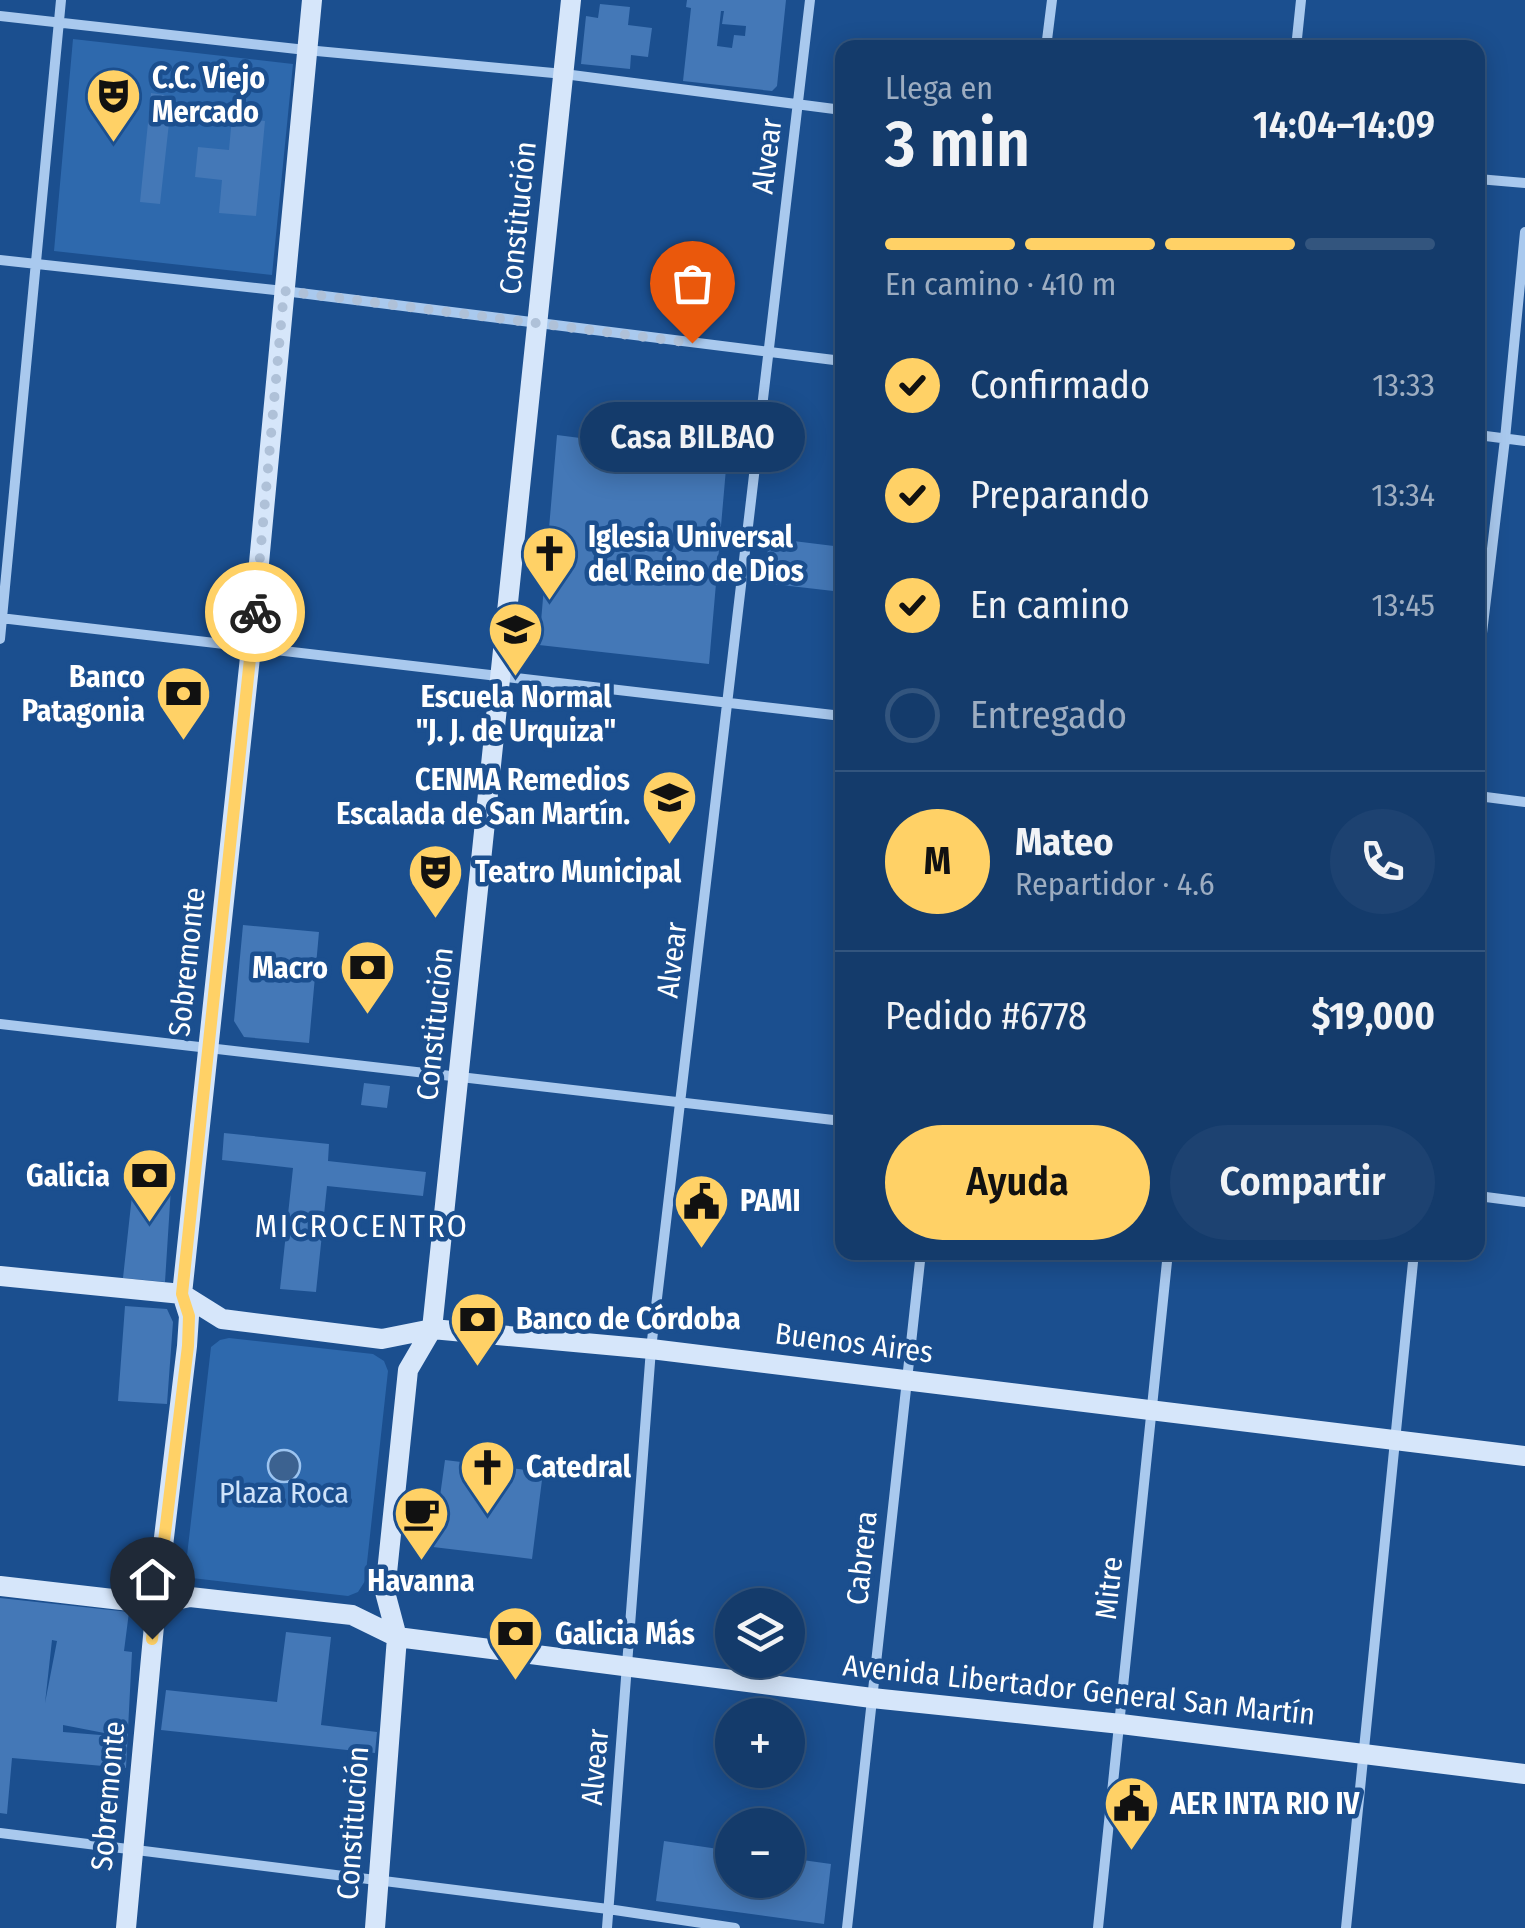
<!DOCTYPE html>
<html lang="es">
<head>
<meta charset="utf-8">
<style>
	body { margin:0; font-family:"Fira Sans Condensed",sans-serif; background:#1d4271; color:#f1f3f6; height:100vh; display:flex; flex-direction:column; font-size:38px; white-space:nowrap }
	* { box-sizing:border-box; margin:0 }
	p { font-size:32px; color:#9dadc1 }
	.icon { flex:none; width:55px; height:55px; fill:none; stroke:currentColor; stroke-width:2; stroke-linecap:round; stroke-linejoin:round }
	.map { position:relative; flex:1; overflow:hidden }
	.details { position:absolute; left:835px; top:40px; width:650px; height:1220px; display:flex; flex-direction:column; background:#143b6b; border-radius:20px; box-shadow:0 5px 25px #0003,0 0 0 2px #33557e }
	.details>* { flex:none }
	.tools { position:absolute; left:715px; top:1588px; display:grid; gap:20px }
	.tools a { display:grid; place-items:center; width:90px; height:90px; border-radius:50%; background:#143b6b; box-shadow:0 5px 25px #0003,0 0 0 2px #33557e; font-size:50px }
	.pin { position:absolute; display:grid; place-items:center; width:85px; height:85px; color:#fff; margin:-102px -42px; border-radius:50% 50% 50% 0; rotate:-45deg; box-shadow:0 0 10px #0007 }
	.pin .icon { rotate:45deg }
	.courier { position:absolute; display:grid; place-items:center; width:100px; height:100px; margin:-50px; border:8px solid #ffd166; border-radius:50%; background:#fff; color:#222; box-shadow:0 2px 12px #0007 }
	.bubble { position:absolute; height:70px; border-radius:35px; background:#143b6b; box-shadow:0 5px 25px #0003,0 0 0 2px #33557e; font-size:32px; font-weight:600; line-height:70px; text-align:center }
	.summary em { font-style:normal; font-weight:600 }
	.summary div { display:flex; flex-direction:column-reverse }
	.summary { display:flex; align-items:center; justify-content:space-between; height:170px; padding:0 50px }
	h1 { font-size:65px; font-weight:600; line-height:75px }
	.bar { display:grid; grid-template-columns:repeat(4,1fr); gap:15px 10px; align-content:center; height:120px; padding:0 50px }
	.bar i { height:12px; border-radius:8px; background:#33557e }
	.bar .on { background:#ffd166 }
	.bar p { grid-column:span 4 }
	.line { display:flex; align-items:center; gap:25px; padding:0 50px; border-top:2px solid #33557e }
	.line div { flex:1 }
	.round { display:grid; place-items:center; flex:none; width:105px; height:105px; border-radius:52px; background:#1d4271 }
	ol { padding:0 50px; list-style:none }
	li { display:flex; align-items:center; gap:30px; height:110px }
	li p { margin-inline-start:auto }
	li .icon { padding:10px; border-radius:50%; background:#ffd166; color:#111; stroke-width:4 }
	li:last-child { color:#9dadc1 }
	li i { width:55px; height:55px; border:5px solid #33557e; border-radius:50% }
	.cta { display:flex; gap:20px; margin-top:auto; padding:20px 50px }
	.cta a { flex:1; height:115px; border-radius:60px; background:#ffd166; color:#111; font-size:40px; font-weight:600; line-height:115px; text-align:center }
	.cta a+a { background:#1d4271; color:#f1f3f6 }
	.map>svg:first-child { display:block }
	.green { fill:#2e69ad }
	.water { fill:#3c6290; stroke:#9cc4f0; stroke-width:2.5 }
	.building { fill:#4478b7; fill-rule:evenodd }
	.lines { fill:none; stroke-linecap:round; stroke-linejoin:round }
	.minor { stroke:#a9c9ee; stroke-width:10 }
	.secondary { stroke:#d6e6fa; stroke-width:20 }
	.done { stroke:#afc1d8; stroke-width:10; stroke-dasharray:0 18 }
	.route { stroke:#ffd166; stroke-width:12 }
	.labels { text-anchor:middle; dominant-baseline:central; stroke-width:9; stroke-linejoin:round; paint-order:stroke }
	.poi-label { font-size:30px; font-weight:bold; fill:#fff; stroke:#1b4f8f; text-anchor:start }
	.street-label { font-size:30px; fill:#fff; stroke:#1b4f8f }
	.park-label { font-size:30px; fill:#cfe3fa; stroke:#1b4f8f }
	.neighbourhood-label { font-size:32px; letter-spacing:2.5px; fill:#fff; stroke:#1b4f8f }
</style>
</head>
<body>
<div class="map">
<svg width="1525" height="1928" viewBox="0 0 1525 1928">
	<rect width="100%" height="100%" fill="#1b4f8f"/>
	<!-- green -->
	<path class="green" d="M 73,39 L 293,64 L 272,275 L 54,251 Z
		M 229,1338 L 373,1354 L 384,1361 L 388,1371 L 365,1581 L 358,1592 L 348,1596 L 192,1578 L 185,1573 L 211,1347 L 220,1340 Z"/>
	<!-- water -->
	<path class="water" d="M268 1466a16 16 0 1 1 32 0a16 16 0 1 1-32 0Z"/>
	<!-- building -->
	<path class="building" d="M 687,0 L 786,0 L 777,86 L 772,91 L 683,81 L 691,8 L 686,7 ZM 721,11 L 724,11 L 722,24 L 746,26 L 745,36 L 734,35 L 732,48 L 717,46 Z
		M 600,4 L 630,7 L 628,25 L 652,28 L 648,57 L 631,55 L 630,69 L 581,64 L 586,16 L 598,18 Z
		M 151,93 L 172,96 L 160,204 L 140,202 Z
		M 232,117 L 265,121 L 256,216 L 219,213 L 222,180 L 195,177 L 198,147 L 229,150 Z
		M 557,435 L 727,457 L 709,664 L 539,645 Z
		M 769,538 L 842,547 L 842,592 L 764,583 Z
		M 243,925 L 319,932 L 309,1043 L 244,1037 L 234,1021 Z
		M 364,1083 L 390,1086 L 387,1108 L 361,1105 Z
		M 224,1133 L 329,1144 L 328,1161 L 426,1172 L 423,1196 L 327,1186 L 316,1292 L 280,1289 L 293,1168 L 222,1160 Z
		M 135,1168 L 172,1172 L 165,1282 L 123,1278 Z
		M 125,1306 L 167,1309 L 173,1322 L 167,1404 L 118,1401 Z
		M 445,1460 L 543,1472 L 532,1559 L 433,1547 Z
		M 0,1598 L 129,1612 L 124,1651 L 132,1652 L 126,1768 L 12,1758 L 7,1814 L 0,1813 ZM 52,1640 L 57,1641 L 45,1703 ZM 63,1725 L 125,1737 L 63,1732 Z
		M 286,1632 L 331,1637 L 321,1725 L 377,1732 L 375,1753 L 161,1730 L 166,1690 L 277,1702 Z
		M 664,1841 L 732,1851 L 732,1880 L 788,1880 L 788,1858 L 831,1864 L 824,1924 L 656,1901 Z"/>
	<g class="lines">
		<!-- minor -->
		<path class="minor" d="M 0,16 L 306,50 L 564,74 L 842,110
			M 1046,48 L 1052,0
			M 1296,48 L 1301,0
			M 1478,179 L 1525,183
			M 0,260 L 284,291 L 842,361
			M 1478,435 L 1525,441
			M 0,618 L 842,716
			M 0,639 L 61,0
			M 1478,667 L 1505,439 L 1525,232
			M 1478,796 L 1525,802
			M 0,1024 L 842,1121
			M 1478,1196 L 1525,1202
			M 0,1833 L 608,1909 L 735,1928
			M 607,1928 L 651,1349 L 810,0
			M 847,1928 L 921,1252
			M 1098,1928 L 1168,1252
			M 1346,1928 L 1414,1252"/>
		<!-- secondary -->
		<path class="secondary" d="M 0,1276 L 182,1294 L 222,1319 L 382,1339 L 432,1329 L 651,1349 L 1525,1456
			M 0,1586 L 156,1604 L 190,1597 L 352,1615 L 397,1637 L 872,1698 L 1121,1724 L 1525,1774
			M 126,1928 L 156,1604 L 187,1346 L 189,1316 L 182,1294 L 251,648 L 312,0
			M 375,1928 L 397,1637 L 385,1592 L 408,1370 L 432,1329 L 571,0"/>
	</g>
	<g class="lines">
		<!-- done -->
		<path class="done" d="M 255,612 L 284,291 L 692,343"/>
		<!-- route -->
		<path class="route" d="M 152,1639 L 188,1346 L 189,1316 L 182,1294 L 255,612"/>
	</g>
	<!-- icons -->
	<defs>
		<symbol id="theatre-pin" viewBox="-11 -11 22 30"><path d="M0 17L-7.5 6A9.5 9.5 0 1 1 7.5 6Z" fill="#ffd166" stroke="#1b4f8f"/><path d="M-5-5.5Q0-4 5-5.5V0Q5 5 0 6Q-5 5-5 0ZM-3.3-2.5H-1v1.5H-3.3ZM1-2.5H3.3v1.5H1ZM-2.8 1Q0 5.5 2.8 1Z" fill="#111"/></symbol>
		<symbol id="church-pin" viewBox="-11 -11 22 30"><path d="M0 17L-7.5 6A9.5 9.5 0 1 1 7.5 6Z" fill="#ffd166" stroke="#1b4f8f"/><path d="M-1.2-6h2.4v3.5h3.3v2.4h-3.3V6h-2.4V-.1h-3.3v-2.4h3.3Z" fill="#111"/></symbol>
		<symbol id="school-pin" viewBox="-11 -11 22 30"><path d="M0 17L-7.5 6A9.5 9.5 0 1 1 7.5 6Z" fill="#ffd166" stroke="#1b4f8f"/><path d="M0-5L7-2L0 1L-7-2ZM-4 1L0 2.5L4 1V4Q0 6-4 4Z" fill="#111"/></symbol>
		<symbol id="bank-pin" viewBox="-11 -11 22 30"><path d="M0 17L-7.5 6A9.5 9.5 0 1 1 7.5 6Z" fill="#ffd166" stroke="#1b4f8f"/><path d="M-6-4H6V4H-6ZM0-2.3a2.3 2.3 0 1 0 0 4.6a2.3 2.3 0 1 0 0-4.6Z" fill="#111"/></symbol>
		<symbol id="civic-pin" viewBox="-11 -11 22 30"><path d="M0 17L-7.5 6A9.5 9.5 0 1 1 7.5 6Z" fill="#ffd166" stroke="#1b4f8f"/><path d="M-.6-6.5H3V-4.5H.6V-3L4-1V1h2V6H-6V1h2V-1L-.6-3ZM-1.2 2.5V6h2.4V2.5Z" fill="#111"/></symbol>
		<symbol id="cafe-pin" viewBox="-11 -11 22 30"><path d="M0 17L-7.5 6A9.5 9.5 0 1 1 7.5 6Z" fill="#ffd166" stroke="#1b4f8f"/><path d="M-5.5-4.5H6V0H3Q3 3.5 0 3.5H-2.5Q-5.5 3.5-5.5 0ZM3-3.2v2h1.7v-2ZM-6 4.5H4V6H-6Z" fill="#111"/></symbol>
	</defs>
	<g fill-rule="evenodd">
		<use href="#theatre-pin" x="82" y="64" width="63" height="86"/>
		<use href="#church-pin" x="518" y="522" width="63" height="86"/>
		<use href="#school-pin" x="484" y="598" width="63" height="86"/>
		<use href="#bank-pin" x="152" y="662" width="63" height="86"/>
		<use href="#school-pin" x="638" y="766" width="63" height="86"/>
		<use href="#theatre-pin" x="404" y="840" width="63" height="86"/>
		<use href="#bank-pin" x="336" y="936" width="63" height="86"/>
		<use href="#bank-pin" x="118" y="1144" width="63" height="86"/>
		<use href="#civic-pin" x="670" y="1170" width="63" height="86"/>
		<use href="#bank-pin" x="446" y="1288" width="63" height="86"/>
		<use href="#church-pin" x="456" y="1436" width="63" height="86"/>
		<use href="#cafe-pin" x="390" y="1482" width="63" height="86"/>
		<use href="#bank-pin" x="484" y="1602" width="63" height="86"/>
		<use href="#civic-pin" x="1100" y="1772" width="63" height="86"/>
	</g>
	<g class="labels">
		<!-- poi labels -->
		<g class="poi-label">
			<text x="152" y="78">C.C. Viejo<tspan x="152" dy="34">Mercado</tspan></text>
			<text x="588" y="537">Iglesia Universal<tspan x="588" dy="34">del Reino de Dios</tspan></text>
			<text x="145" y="677" text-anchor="end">Banco<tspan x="145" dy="34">Patagonia</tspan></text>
			<text x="516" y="697" text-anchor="middle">Escuela Normal<tspan x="516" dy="34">"J. J. de Urquiza"</tspan></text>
			<text x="630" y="780" text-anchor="end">CENMA Remedios<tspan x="630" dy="34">Escalada de San Martín.</tspan></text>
			<text x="475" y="872">Teatro Municipal</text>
			<text x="328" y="968" text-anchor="end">Macro</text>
			<text x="110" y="1176" text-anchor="end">Galicia</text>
			<text x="740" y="1201">PAMI</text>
			<text x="516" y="1319">Banco de Córdoba</text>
			<text x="526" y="1467">Catedral</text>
			<text x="421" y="1581" text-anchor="middle">Havanna</text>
			<text x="555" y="1634">Galicia Más</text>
			<text x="1170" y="1804">AER INTA RIO IV</text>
		</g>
		<!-- street labels -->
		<g class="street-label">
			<text transform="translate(767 156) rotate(-83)">Alvear</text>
			<text transform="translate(518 218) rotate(-84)">Constitución</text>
			<text transform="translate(672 960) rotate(-83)">Alvear</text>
			<text transform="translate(187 962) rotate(-84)">Sobremonte</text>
			<text transform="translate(435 1024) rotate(-84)">Constitución</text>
			<text transform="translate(854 1343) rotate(7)">Buenos Aires</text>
			<text transform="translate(862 1558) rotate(-84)">Cabrera</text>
			<text transform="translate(1109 1588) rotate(-84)">Mitre</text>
			<text transform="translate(1079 1690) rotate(6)">Avenida Libertador General San Martín</text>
			<text transform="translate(595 1767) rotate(-85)">Alvear</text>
			<text transform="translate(108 1796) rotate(-85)">Sobremonte</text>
			<text transform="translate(353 1823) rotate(-86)">Constitución</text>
		</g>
		<!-- park labels -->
		<g class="park-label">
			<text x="284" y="1493">Plaza Roca</text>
		</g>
		<!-- neighbourhood labels -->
		<g class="neighbourhood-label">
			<text x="362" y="1226">MICROCENTRO</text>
		</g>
	</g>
</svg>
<div class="tools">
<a><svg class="icon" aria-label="layers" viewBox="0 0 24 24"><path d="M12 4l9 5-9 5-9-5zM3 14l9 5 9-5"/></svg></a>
<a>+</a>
<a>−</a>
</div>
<div class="pin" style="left:692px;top:343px;background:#ea580c"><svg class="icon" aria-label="bag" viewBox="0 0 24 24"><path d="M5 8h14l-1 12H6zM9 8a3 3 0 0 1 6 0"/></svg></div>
<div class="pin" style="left:152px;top:1639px;background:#1f2937"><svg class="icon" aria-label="home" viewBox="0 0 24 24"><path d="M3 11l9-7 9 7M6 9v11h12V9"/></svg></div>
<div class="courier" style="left:255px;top:612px"><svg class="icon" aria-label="bike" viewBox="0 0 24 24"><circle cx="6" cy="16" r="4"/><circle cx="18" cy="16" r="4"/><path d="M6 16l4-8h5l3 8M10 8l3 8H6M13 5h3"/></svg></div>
<div class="bubble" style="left:580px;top:402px;width:225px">Casa BILBAO</div>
<section class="details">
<div class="summary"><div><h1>3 min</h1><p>Llega en</p></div><em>14:04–14:09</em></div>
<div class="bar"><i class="on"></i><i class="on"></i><i class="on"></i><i></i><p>En camino · 410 m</p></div>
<ol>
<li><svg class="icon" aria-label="check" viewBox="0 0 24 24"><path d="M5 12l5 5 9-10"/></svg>Confirmado<p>13:33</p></li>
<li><svg class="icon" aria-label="check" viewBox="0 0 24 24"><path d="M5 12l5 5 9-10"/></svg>Preparando<p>13:34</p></li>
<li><svg class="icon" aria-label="check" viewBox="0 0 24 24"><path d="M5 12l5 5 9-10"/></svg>En camino<p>13:45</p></li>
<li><i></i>Entregado</li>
</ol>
<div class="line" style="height:180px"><b class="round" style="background:#ffd166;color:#111">M</b><div><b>Mateo</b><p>Repartidor · 4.6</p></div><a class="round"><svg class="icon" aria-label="phone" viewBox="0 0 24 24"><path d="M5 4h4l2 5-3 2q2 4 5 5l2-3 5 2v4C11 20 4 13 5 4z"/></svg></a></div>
<div class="line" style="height:130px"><div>Pedido #6778</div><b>$19,000</b></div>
<div class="cta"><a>Ayuda</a><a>Compartir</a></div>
</section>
</div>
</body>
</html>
